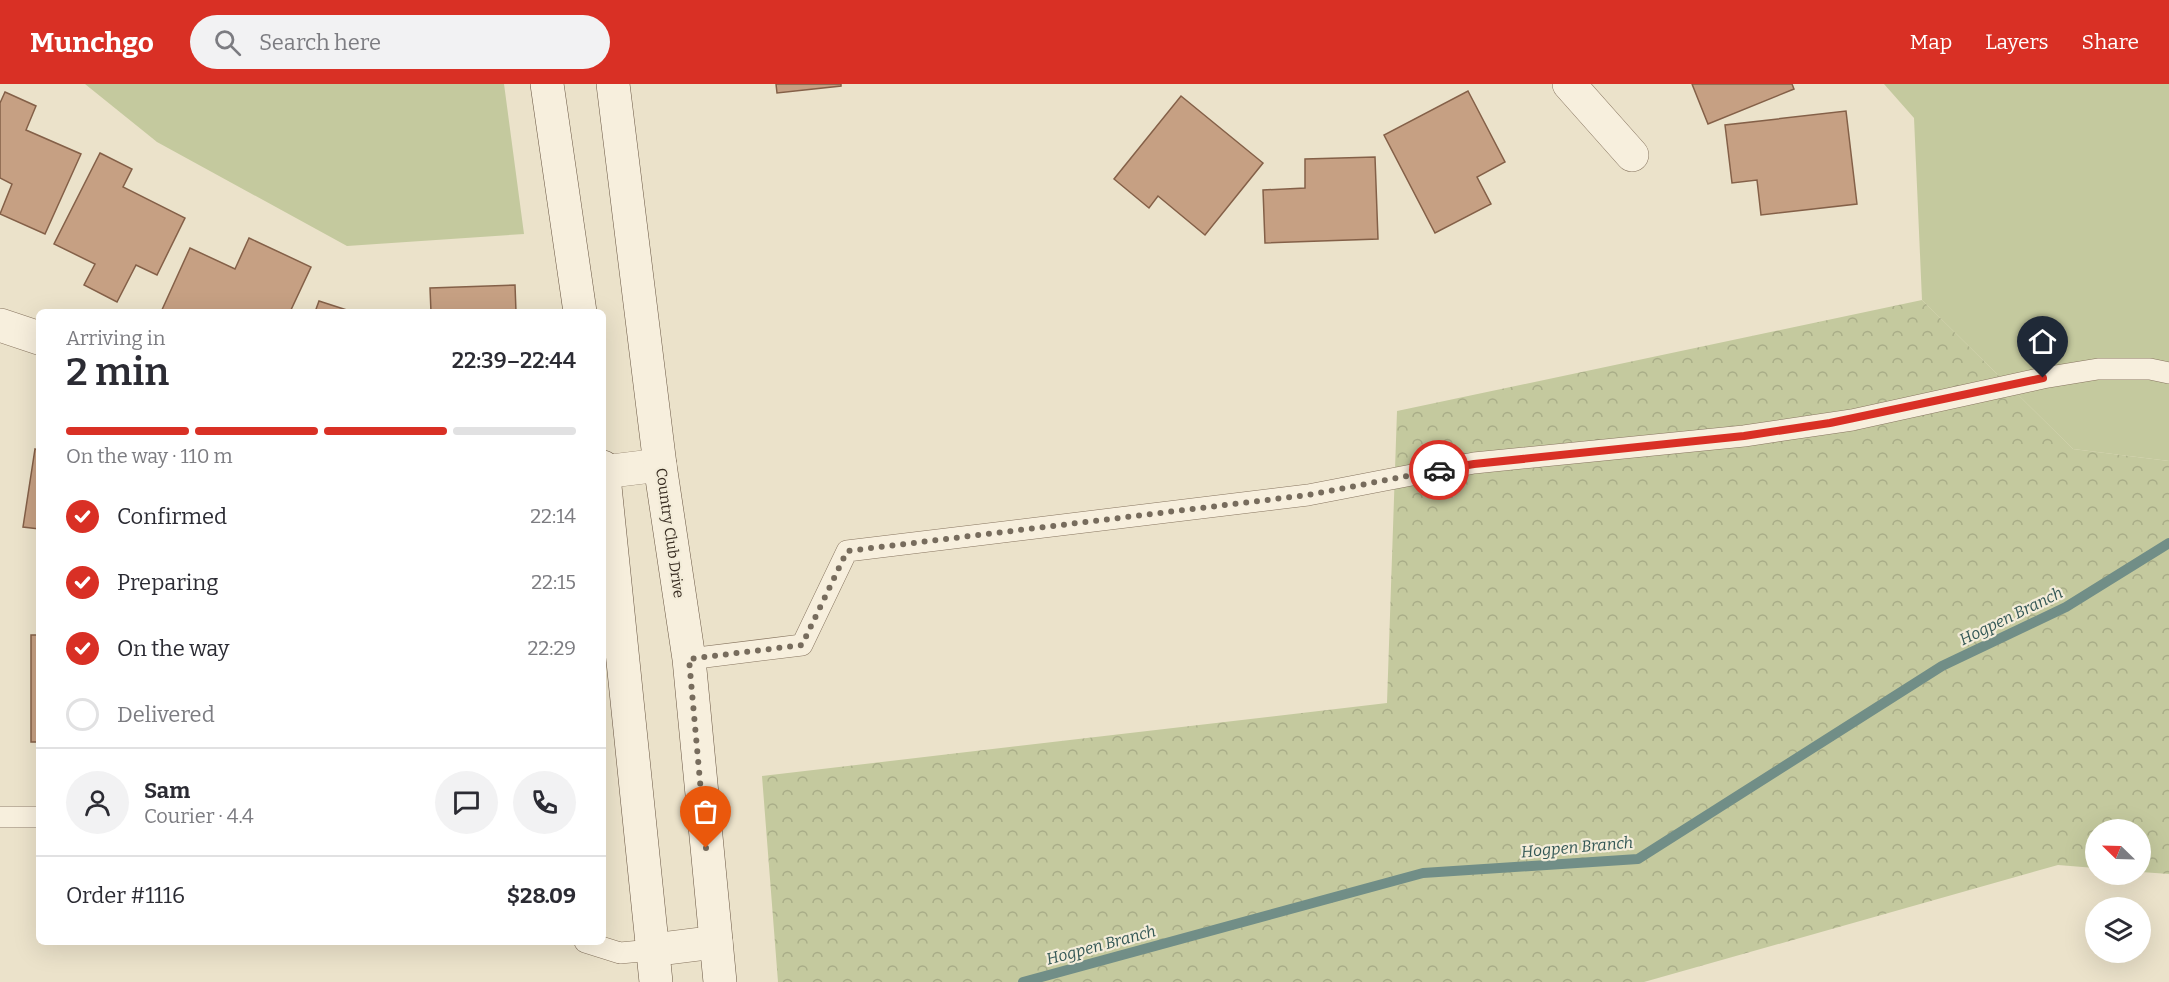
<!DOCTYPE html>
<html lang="en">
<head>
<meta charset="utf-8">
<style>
	body { margin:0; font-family:Bitter,serif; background:#f2f2f3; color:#2b2b33; height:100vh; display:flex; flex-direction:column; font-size:22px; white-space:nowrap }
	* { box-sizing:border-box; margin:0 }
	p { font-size:20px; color:#7c7c81 }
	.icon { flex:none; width:33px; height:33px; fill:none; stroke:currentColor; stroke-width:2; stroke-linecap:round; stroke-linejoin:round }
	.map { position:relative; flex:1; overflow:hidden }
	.side { position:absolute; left:36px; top:225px; width:570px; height:636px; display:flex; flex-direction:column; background:#fff; border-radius:9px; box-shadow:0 6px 24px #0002 }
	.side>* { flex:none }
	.needle { width:39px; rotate:293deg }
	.buttons { position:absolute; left:2085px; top:735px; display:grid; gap:12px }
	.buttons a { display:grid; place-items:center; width:66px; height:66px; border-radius:50%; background:#fff; box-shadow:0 6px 24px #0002; font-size:30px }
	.pin { position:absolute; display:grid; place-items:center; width:51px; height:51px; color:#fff; margin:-62px -26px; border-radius:50% 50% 50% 0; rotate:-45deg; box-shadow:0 0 6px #0007 }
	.pin .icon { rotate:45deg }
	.courier { position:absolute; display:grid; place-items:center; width:60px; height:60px; margin:-30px; border:4px solid #d93025; border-radius:50%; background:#fff; color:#222; box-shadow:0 2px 8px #0007 }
	.summary em { font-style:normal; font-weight:600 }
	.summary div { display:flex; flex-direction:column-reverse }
	.summary { display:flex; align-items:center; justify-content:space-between; height:102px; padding:0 30px }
	h1 { font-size:39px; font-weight:600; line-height:45px }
	.bar { display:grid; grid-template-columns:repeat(4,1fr); gap:9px 6px; align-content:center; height:72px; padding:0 30px }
	.bar i { height:8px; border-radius:4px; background:#e1e1e2 }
	.bar .selected { background:#d93025 }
	.bar p { grid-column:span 4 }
	.line { display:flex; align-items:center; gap:15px; padding:0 30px; border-top:2px solid #e1e1e2 }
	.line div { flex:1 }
	.round { display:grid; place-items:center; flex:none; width:63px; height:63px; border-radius:32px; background:#f2f2f3 }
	ol { padding:0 30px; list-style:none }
	li { display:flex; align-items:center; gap:18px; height:66px }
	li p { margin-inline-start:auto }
	li .icon { padding:6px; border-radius:50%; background:#d93025; color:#fff; stroke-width:4 }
	li:last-child { color:#7c7c81 }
	li i { width:33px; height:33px; border:3px solid #e1e1e2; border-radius:50% }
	header { display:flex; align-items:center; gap:36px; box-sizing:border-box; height:84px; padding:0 30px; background:#d93025; color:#fff }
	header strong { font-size:28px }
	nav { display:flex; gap:33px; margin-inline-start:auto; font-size:21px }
	.search { width:420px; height:54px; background:#f2f2f3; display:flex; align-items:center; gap:15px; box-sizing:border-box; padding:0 21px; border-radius:33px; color:#7c7c81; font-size:22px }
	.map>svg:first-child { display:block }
	.grass { fill:#c4c99e }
	.forest { fill:url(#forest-crowns) }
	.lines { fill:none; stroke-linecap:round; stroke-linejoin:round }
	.stream { stroke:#718e87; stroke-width:10 }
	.building { fill:#c6a083; stroke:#846048; stroke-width:1.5 }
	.lane-casing { stroke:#877560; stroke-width:22 }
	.street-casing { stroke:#877560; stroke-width:34 }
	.secondary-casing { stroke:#695643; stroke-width:34 }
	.lane { stroke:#f7efdd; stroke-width:21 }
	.street { stroke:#f7efdd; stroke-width:33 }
	.secondary { stroke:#f7efdd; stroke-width:33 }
	.done { stroke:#776c5d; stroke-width:6; stroke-dasharray:0 10.8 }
	.route { stroke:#d93025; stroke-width:8 }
	.labels { text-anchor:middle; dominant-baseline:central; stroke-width:4.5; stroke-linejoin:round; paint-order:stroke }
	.street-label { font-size:15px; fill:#392d22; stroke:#f3ecd9 }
	.water-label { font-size:16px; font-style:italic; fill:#335755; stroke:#f3ecd9 }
</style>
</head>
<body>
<header>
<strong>Munchgo</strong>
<div class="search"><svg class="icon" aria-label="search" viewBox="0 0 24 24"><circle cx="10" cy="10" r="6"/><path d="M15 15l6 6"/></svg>Search here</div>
<nav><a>Map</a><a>Layers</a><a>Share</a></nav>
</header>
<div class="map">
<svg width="2169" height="898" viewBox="0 0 2169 898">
	<defs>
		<pattern id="forest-crowns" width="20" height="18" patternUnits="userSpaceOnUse" patternTransform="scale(1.5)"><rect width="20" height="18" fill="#c4c99e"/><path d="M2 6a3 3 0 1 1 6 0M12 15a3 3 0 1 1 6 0" fill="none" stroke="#a9ad88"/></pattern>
	</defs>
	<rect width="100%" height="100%" fill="#ebe2ca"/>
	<!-- grass -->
	<path class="grass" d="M 85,0 L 504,0 L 524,150 L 347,162 L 157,58 Z
		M 1884,0 L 2169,0 L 2169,377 L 2073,365 L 1922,216 L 1914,34 Z"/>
	<!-- forest -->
	<path class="forest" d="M 1922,216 L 2073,365 L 2169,377 L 2169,790 L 2141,788 L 2140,746 L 2096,746 L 2095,784 L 2058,781 L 1644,898 L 778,898 L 762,692 L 1387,619 L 1397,327 Z"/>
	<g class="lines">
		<!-- stream -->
		<path class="stream" d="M 1023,898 L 1423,789 L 1638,775 L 1942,582 L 2066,523 L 2169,459"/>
	</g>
	<!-- building -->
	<path class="building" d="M 776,0 L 841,0 L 841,2 L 777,9 Z
		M 1692,0 L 1792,0 L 1794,5 L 1708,40 Z
		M 1468,7 L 1505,78 L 1477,93 L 1491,120 L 1435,149 L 1384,51 Z
		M 5,8 L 36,22 L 26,46 L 81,70 L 45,150 L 0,130 L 12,100 L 0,94 L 0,19 Z
		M 1181,12 L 1263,79 L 1205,151 L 1158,112 L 1149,124 L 1114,95 Z
		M 1846,27 L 1857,120 L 1761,131 L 1757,96 L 1732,99 L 1725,41 Z
		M 100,69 L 132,85 L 123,103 L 185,134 L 157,191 L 136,181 L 117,218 L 84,201 L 95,180 L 54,160 Z
		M 1375,73 L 1378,155 L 1265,159 L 1263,106 L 1305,104 L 1305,75 Z
		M 249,154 L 311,183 L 290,228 L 161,228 L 190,164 L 235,185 Z
		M 515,201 L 516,228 L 431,228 L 430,204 Z
		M 319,217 L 353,228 L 315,228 Z
		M 35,365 L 39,366 L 39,445 L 23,443 Z
		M 31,551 L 39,551 L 39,658 L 31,658 Z"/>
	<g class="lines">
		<defs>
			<path id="lane" d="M 689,575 L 802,561 L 847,467 L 1308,411 L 1474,379 L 1744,352 L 1852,336 L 2043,294 L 2098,285 L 2150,285 L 2169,289
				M 0,733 L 39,733
				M 585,858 L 620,869 L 652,866"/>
			<path id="street" d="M 1569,0 L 1632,71
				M 0,241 L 39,254
				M 603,388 L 660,381
				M 652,866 L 716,858"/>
			<path id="secondary" d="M 547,0 L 580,228
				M 613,0 L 660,381 L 689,575 L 720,898
				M 603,383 L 656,898"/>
		</defs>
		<!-- lane casing -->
		<use href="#lane" class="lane-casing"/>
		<!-- street casing -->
		<use href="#street" class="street-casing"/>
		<!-- secondary casing -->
		<use href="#secondary" class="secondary-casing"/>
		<!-- lane -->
		<use href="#lane" class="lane"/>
		<!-- street -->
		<use href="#street" class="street"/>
		<!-- secondary -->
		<use href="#secondary" class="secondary"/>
	</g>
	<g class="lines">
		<!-- done -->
		<path class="done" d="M 706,764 L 689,575 L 802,561 L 847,467 L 1308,411 L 1439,386"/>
		<!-- route -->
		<path class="route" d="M 1439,386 L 1474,380 L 1744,352 L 1830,339 L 2043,294"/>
	</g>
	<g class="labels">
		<!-- street labels -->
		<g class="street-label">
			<text transform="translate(670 449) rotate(82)">Country Club Drive</text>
		</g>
		<!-- water labels -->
		<g class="water-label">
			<text transform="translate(2011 532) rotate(-26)">Hogpen Branch</text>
			<text transform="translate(1577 763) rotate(-5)">Hogpen Branch</text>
			<text transform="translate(1101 861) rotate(-15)">Hogpen Branch</text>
		</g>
	</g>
</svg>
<div class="buttons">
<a><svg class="needle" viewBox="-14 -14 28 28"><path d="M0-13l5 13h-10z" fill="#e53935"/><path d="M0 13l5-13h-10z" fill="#7c7c81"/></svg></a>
<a><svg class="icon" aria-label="layers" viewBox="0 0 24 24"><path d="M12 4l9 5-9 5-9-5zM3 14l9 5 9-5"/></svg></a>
</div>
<div class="pin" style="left:706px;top:764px;background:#ea580c"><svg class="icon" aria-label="bag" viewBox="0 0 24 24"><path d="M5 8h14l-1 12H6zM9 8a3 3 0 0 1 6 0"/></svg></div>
<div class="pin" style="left:2043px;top:294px;background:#1f2937"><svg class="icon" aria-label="home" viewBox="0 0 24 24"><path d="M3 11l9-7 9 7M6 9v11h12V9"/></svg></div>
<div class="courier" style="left:1439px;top:386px"><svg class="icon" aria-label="car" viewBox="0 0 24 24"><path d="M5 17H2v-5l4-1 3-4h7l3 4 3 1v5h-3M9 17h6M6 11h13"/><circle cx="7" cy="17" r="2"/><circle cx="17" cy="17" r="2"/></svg></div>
<section class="side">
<div class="summary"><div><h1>2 min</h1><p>Arriving in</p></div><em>22:39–22:44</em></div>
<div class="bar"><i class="selected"></i><i class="selected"></i><i class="selected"></i><i></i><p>On the way · 110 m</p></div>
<ol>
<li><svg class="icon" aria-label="check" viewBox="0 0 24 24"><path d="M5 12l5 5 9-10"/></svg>Confirmed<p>22:14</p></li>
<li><svg class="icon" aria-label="check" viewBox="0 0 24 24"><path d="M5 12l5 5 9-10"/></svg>Preparing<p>22:15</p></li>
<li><svg class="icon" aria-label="check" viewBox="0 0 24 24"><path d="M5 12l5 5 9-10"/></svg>On the way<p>22:29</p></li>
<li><i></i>Delivered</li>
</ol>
<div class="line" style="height:108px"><a class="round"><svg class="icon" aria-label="person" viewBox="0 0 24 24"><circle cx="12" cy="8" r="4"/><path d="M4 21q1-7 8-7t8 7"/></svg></a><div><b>Sam</b><p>Courier · 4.4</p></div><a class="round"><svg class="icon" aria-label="chat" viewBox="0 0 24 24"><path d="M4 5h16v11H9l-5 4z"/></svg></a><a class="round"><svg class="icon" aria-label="phone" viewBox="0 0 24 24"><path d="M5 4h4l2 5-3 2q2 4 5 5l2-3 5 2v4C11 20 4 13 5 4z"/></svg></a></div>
<div class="line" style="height:78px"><div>Order #1116</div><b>$28.09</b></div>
</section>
</div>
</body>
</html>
